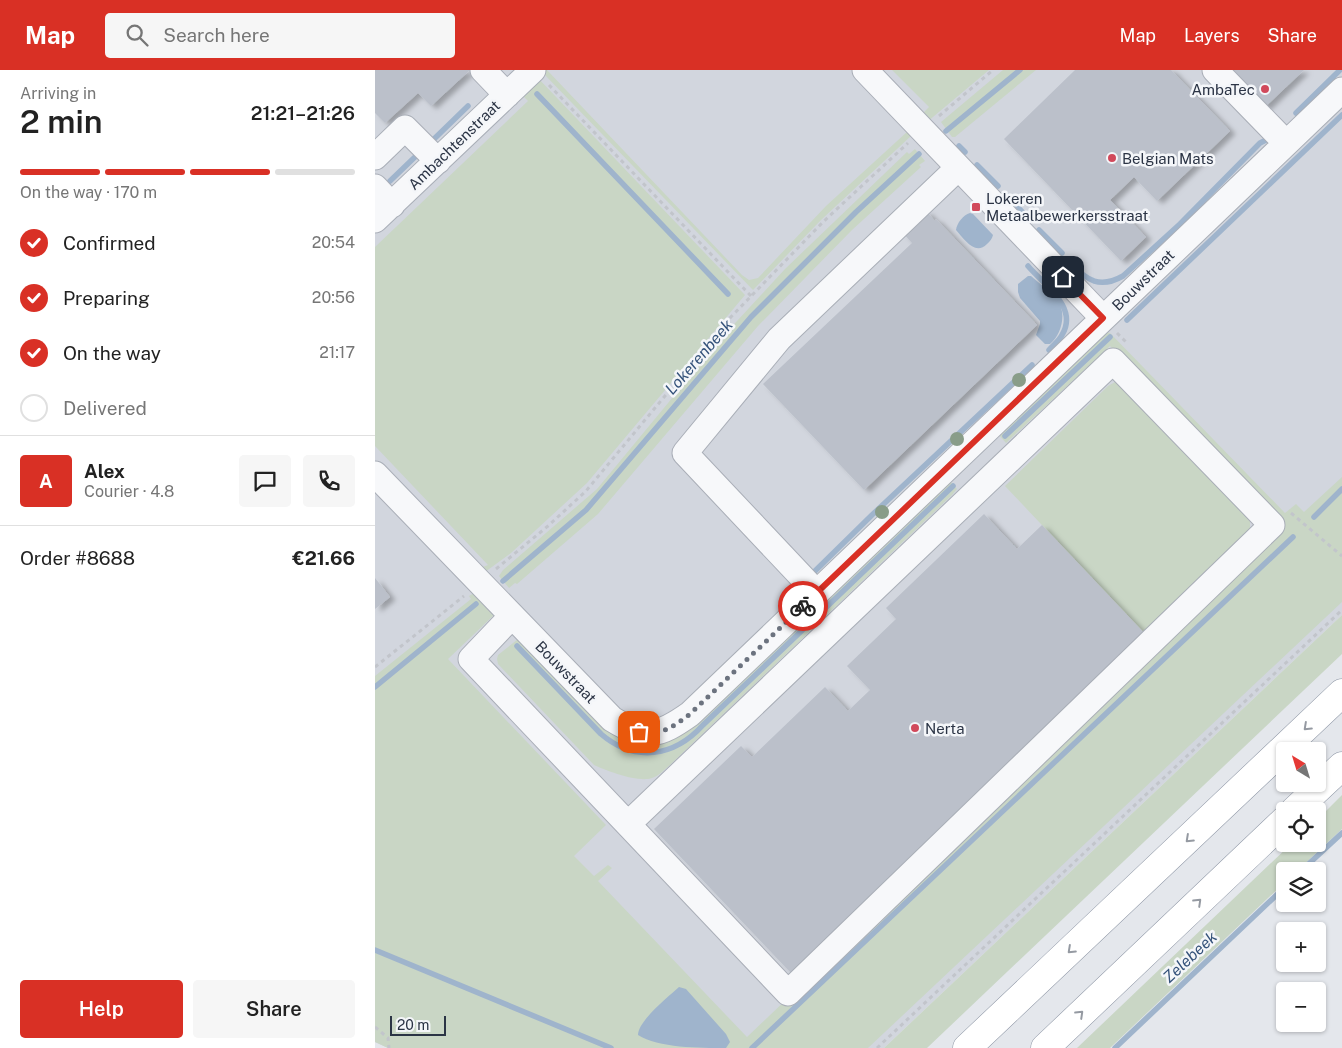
<!DOCTYPE html>
<html lang="en">
<head>
<meta charset="utf-8">
<style>
	body { margin:0; font-family:"Public Sans",sans-serif; background:#f6f6f6; color:#222; height:100vh; display:flex; flex-direction:column; font-size:19px; white-space:nowrap }
	* { box-sizing:border-box; margin:0 }
	p { font-size:16px; color:#767676 }
	.icon { flex:none; width:28px; height:28px; fill:none; stroke:currentColor; stroke-width:2; stroke-linecap:round; stroke-linejoin:round }
	.map { position:relative; flex:1; overflow:hidden }
	.sheet { display:flex; flex-direction:column; background:#fff; width:375px }
	.sheet>* { flex:none }
	.needle { width:32px; rotate:322deg }
	.buttons { position:absolute; left:901px; top:672px; display:grid; gap:10px }
	.buttons a { display:grid; place-items:center; width:50px; height:50px; border-radius:5px; background:#fff; box-shadow:0 1px 4px #0004; font-size:25px }
	.scale { position:absolute; left:15px; bottom:12px; width:56px; box-sizing:border-box; padding-left:5px; border:2px solid #2b3445; border-top:0; font-size:14px; line-height:18px; white-space:nowrap; color:#2b3445; -webkit-text-stroke:4px #f4f6f9; paint-order:stroke }
	.pin { position:absolute; display:grid; place-items:center; width:42px; height:42px; color:#fff; margin:-21px; border-radius:10px; box-shadow:0 2px 8px #0006 }
	.courier { position:absolute; display:grid; place-items:center; width:50px; height:50px; margin:-25px; border:4px solid #d93025; border-radius:50%; background:#fff; color:#222; box-shadow:0 1px 6px #0007 }
	.head em { font-style:normal; font-weight:600 }
	.head div { display:flex; flex-direction:column-reverse }
	.head { display:flex; align-items:center; justify-content:space-between; height:85px; padding:0 20px }
	h1 { font-size:32px; font-weight:600; line-height:38px }
	.bar { display:grid; grid-template-columns:repeat(4,1fr); gap:8px 5px; align-content:center; height:60px; padding:0 20px }
	.bar i { height:6px; border-radius:4px; background:#e0e0e0 }
	.bar .active { background:#d93025 }
	.bar p { grid-column:span 4 }
	.line { display:flex; align-items:center; gap:12px; padding:0 20px; border-top:1px solid #e0e0e0 }
	.line div { flex:1 }
	.round { display:grid; place-items:center; flex:none; width:52px; height:52px; border-radius:5px; background:#f6f6f6 }
	ol { padding:0 20px; list-style:none }
	li { display:flex; align-items:center; gap:15px; height:55px }
	li p { margin-inline-start:auto }
	li .icon { padding:5px; border-radius:50%; background:#d93025; color:#fff; stroke-width:4 }
	li:last-child { color:#767676 }
	li i { width:28px; height:28px; border:2px solid #e0e0e0; border-radius:50% }
	.button { display:flex; gap:10px; margin-top:auto; padding:10px 20px }
	.button a { flex:1; height:58px; border-radius:5px; background:#d93025; color:#fff; font-size:20px; font-weight:600; line-height:58px; text-align:center }
	.button a+a { background:#f6f6f6; color:#222 }
	header { display:flex; align-items:center; gap:30px; box-sizing:border-box; height:70px; padding:0 25px; background:#d93025; color:#fff }
	header strong { font-size:24px }
	nav { display:flex; gap:28px; margin-inline-start:auto; font-size:18px }
	.search { width:350px; height:45px; background:#f6f6f6; display:flex; align-items:center; gap:12px; box-sizing:border-box; padding:0 18px; border-radius:5px; color:#767676; font-size:19px }
	main { display:flex; flex:1; min-height:0 }
	.map>svg:first-child { display:block }
	.built { fill:#d2d6de }
	.green { fill:#c9d6c5 }
	.water { fill:#9fb4cc }
	.lines { fill:none; stroke-linecap:round; stroke-linejoin:round }
	.stream { stroke:#9fb4cc; stroke-width:5.5 }
	.building { fill:#bbc0ca; filter:url(#shadow) }
	.minor-casing { stroke:#a9aeb7; stroke-width:27 }
	.highway-casing { stroke:#8b94a3; stroke-width:29 }
	.path { stroke:#c2c5cb; stroke-width:3; stroke-dasharray:4 4; stroke-linecap:butt }
	.minor { stroke:#f7f8fa; stroke-width:25 }
	.highway { stroke:#fff; stroke-width:28 }
	.tree { fill:#899d89 }
	.oneway { stroke:#959aa2 }
	.done { stroke:#6c737f; stroke-width:5; stroke-dasharray:0 9 }
	.route { stroke:#d93025; stroke-width:6 }
	.poi-dot { fill:#d1495b; stroke:#f4f6f9; stroke-width:2 }
	.labels { text-anchor:middle; dominant-baseline:central; stroke-width:5; stroke-linejoin:round; paint-order:stroke }
	.poi-label { font-size:15px; fill:#2b3445; stroke:#f4f6f9; text-anchor:start }
	.street-label { font-size:15px; fill:#2b3445; stroke:#f4f6f9 }
	.water-label { font-size:16px; font-style:italic; fill:#34527a; stroke:#f4f6f9 }
</style>
</head>
<body>
<header>
<strong>Map</strong>
<div class="search"><svg class="icon" aria-label="search" viewBox="0 0 24 24"><circle cx="10" cy="10" r="6"/><path d="M15 15l6 6"/></svg>Search here</div>
<nav><a>Map</a><a>Layers</a><a>Share</a></nav>
</header>
<main>
<section class="sheet">
<div class="head"><div><h1>2 min</h1><p>Arriving in</p></div><em>21:21–21:26</em></div>
<div class="bar"><i class="active"></i><i class="active"></i><i class="active"></i><i></i><p>On the way · 170 m</p></div>
<ol>
<li><svg class="icon" aria-label="check" viewBox="0 0 24 24"><path d="M5 12l5 5 9-10"/></svg>Confirmed<p>20:54</p></li>
<li><svg class="icon" aria-label="check" viewBox="0 0 24 24"><path d="M5 12l5 5 9-10"/></svg>Preparing<p>20:56</p></li>
<li><svg class="icon" aria-label="check" viewBox="0 0 24 24"><path d="M5 12l5 5 9-10"/></svg>On the way<p>21:17</p></li>
<li><i></i>Delivered</li>
</ol>
<div class="line" style="height:90px"><b class="round" style="background:#d93025;color:#fff">A</b><div><b>Alex</b><p>Courier · 4.8</p></div><a class="round"><svg class="icon" aria-label="chat" viewBox="0 0 24 24"><path d="M4 5h16v11H9l-5 4z"/></svg></a><a class="round"><svg class="icon" aria-label="phone" viewBox="0 0 24 24"><path d="M5 4h4l2 5-3 2q2 4 5 5l2-3 5 2v4C11 20 4 13 5 4z"/></svg></a></div>
<div class="line" style="height:65px"><div>Order #8688</div><b>€21.66</b></div>
<div class="button"><a>Help</a><a>Share</a></div>
</section>
<div class="map">
<svg width="967" height="978" viewBox="0 0 967 978">
	<defs>
		<filter id="shadow"><feDropShadow dx="5.5" dy="3" stdDeviation="2.5" flood-color="#0004"/></filter>
	</defs>
	<rect width="100%" height="100%" fill="#e4e7ec"/>
	<!-- built -->
	<path class="built" d="M 0,0 L 967,0 L 967,545 L 509,978 L 13,978 L 0,972 Z"/>
	<!-- green -->
	<path class="green" d="M 169,0 L 172,0 L 367,205 L 374,210 L 383,208 L 451,136 L 533,61 L 537,65 L 446,150 L 378,220 L 167,2 Z
		M 517,0 L 614,0 L 552,52 L 546,45 L 554,37 Z
		M 628,0 L 661,0 L 580,67 L 577,67 L 566,52 Z
		M 162,7 L 370,225 L 212,413 L 136,483 L 110,502 L 105,498 L 113,495 L 0,376 L 0,177 L 153,31 L 145,23 Z
		M 540,79 L 550,91 L 544,95 L 546,97 L 477,160 L 383,256 L 223,444 L 142,514 L 140,513 L 134,518 L 124,506 L 128,500 L 222,419 L 350,264 L 410,199 L 532,82 L 534,84 Z
		M 730,262 L 735,263 L 910,443 L 921,434 L 929,442 L 967,407 L 967,532 L 493,978 L 13,978 L 0,972 L 0,606 L 96,529 L 94,526 L 101,522 L 119,543 L 118,546 L 73,589 L 231,755 L 199,786 L 219,806 L 233,795 L 237,798 L 223,811 L 372,967 L 579,770 L 899,446 L 735,276 L 631,373 L 623,364 Z
		M 740,312 L 749,314 L 875,444 L 875,468 L 771,565 L 630,416 L 733,316 Z
		M 574,410 L 582,419 L 577,425 L 296,694 C 290,699 284,706 277,708 C 264,713 232,701 219,695 L 123,594 L 122,589 L 123,585 L 143,569 L 147,570 L 234,661 C 260,678 285,679 310,661 Z
		M 967,545 L 967,584 L 552,978 L 509,978 Z
		M 967,725 L 967,759 L 922,801 L 910,801 L 910,812 L 735,978 L 702,978 L 916,774 L 942,774 L 943,749 Z"/>
	<!-- water -->
	<path class="water" d="M 595,143 L 598,144 L 618,165 C 617,169 615,171 612,174 C 600,186 589,169 581,160 C 582,153 588,145 595,143 Z
		M 653,206 L 656,206 C 665,214 676,222 683,231 C 692,244 686,265 675,274 L 670,274 L 661,265 L 665,254 L 665,251 L 645,228 L 643,222 L 643,214 Z
		M 304,917 L 311,919 L 351,964 L 355,972 L 351,978 C 325,978 283,978 263,965 C 263,951 293,927 304,917 Z"/>
	<g class="lines">
		<!-- stream -->
		<path class="stream" d="M 162,24 L 353,224
			M 921,43 L 965,0
			M 571,61 L 645,0
			M 59,69 L 93,36
			M 584,76 L 590,82
			M 602,95 L 623,116
			M 15,111 L 41,86
			M 632,126 L 655,150
			M 664,160 L 687,183
			M 696,193 C 712,211 725,219 748,206 L 805,154 L 885,73 L 893,69
			M 653,196 C 669,215 704,237 687,265 C 684,271 678,275 674,280
			M 752,250 L 967,45
			M 630,366 L 735,267
			M 939,447 L 967,419
			M 440,501 L 497,445 L 657,295
			M 128,511 L 211,440 L 376,247 L 481,142 L 544,84
			M 142,576 L 226,664 C 260,693 299,687 328,655 L 578,416
			M 0,617 L 101,534
			M 926,801 L 967,763
			M 0,880 L 236,978
			M 377,978 L 918,467
			M 740,978 L 910,817"/>
	</g>
	<!-- building -->
	<path class="building" d="M 0,0 L 95,0 L 56,36 L 43,23 L 10,53 L 0,43 Z
		M 700,0 L 796,0 L 855,61 L 782,131 L 759,107 L 735,130 L 771,167 L 746,191 L 629,69 Z
		M 853,0 L 929,0 L 889,38 Z
		M 551,141 L 560,151 L 561,149 L 662,255 L 489,420 L 388,314 L 537,173 L 528,163 Z
		M 609,444 L 642,479 L 667,455 L 771,565 L 417,904 L 279,759 L 366,676 L 377,687 L 450,617 L 473,641 L 495,620 L 472,596 L 521,549 L 511,538 Z
		M 0,508 L 15,527 L 0,539 Z"/>
	<g class="lines">
		<defs>
			<path id="minor" d="M 108,0 L 132,25
				M 490,0 L 728,248
				M 840,0 L 911,73
				M 0,87 L 30,58 L 63,91
				M 0,117 L 17,135
				M 0,150 L 158,0
				M 0,404 L 237,649 C 271,670 284,666 315,644 L 967,20
				M 442,523 L 310,383 L 404,269 L 583,98
				M 137,546 L 96,589 L 413,923 L 897,455 L 738,291 L 253,754"/>
			<path id="highway" d="M 919,741 L 967,696
				M 592,978 L 967,623
				M 670,978 L 910,750"/>
		</defs>
		<!-- minor casing -->
		<use href="#minor" class="minor-casing"/>
		<!-- highway casing -->
		<use href="#highway" class="highway-casing"/>
		<!-- path -->
		<path class="path" d="M 174,15 L 376,226
			M 564,46 L 618,0
			M 742,263 L 752,273
			M 916,443 L 967,486
			M 121,499 L 173,456 L 211,421 L 353,250 L 449,151 L 533,73
			M 0,597 L 89,526
			M 0,957 L 13,968 L 14,978
			M 502,978 L 967,540"/>
		<!-- minor -->
		<use href="#minor" class="minor"/>
		<!-- highway -->
		<use href="#highway" class="highway"/>
	</g>
	<!-- trees -->
	<g class="tree">
		<circle cx="644" cy="310" r="7"/>
		<circle cx="582" cy="369" r="7"/>
		<circle cx="507" cy="442" r="7"/>
	</g>
	<!-- one-way arrows -->
	<defs><path id="oneway-chevron" d="M-2-3.5L2.5 0L-2 3.5" fill="none" stroke-width="1.6" stroke-linecap="round" stroke-linejoin="round" transform="scale(1.25)"/></defs>
	<g class="oneway">
		<use href="#oneway-chevron" transform="translate(932 657) rotate(137)"/>
		<use href="#oneway-chevron" transform="translate(814 769) rotate(137)"/>
		<use href="#oneway-chevron" transform="translate(823 832) rotate(-44)"/>
		<use href="#oneway-chevron" transform="translate(696 880) rotate(137)"/>
		<use href="#oneway-chevron" transform="translate(705 944) rotate(-44)"/>
	</g>
	<g class="lines">
		<!-- done -->
		<path class="done" d="M 264,662 C 285,667 299,656 315,644 L 428,536"/>
		<!-- route -->
		<path class="route" d="M 428,536 L 728,248 L 688,207"/>
	</g>
	<!-- markers -->
	<g class="poi-dot">
		<circle cx="890" cy="19" r="5"/>
		<circle cx="737" cy="88" r="5"/>
		<rect x="596" y="132" width="10" height="10" rx="2.5"/>
		<circle cx="540" cy="658" r="5"/>
	</g>
	<g class="labels">
		<!-- poi labels -->
		<g class="poi-label">
			<text x="880" y="19" text-anchor="end">AmbaTec</text>
			<text x="747" y="88">Belgian Mats</text>
			<text x="611" y="128">Lokeren<tspan x="611" dy="17">Metaalbewerkersstraat</tspan></text>
			<text x="550" y="658">Nerta</text>
		</g>
		<!-- street labels -->
		<g class="street-label">
			<text transform="translate(79 75) rotate(-44)">Ambachtenstraat</text>
			<text transform="translate(768 210) rotate(-44)">Bouwstraat</text>
			<text transform="translate(191 602) rotate(46)">Bouwstraat</text>
		</g>
		<!-- water labels -->
		<g class="water-label">
			<text transform="translate(324 287) rotate(-49)">Lokerenbeek</text>
			<text transform="translate(815 887) rotate(-43)">Zelebeek</text>
		</g>
	</g>
</svg>
<div class="buttons">
<a><svg class="needle" viewBox="-14 -14 28 28"><path d="M0-13l5 13h-10z" fill="#e53935"/><path d="M0 13l5-13h-10z" fill="#767676"/></svg></a>
<a><svg class="icon" aria-label="locate" viewBox="0 0 24 24"><circle cx="12" cy="12" r="6"/><path d="M12 2v4M12 18v4M2 12h4M18 12h4"/></svg></a>
<a><svg class="icon" aria-label="layers" viewBox="0 0 24 24"><path d="M12 4l9 5-9 5-9-5zM3 14l9 5 9-5"/></svg></a>
<a>+</a>
<a>−</a>
</div>
<div class="scale">20 m</div>
<div class="pin" style="left:264px;top:662px;background:#ea580c"><svg class="icon" aria-label="bag" viewBox="0 0 24 24"><path d="M5 8h14l-1 12H6zM9 8a3 3 0 0 1 6 0"/></svg></div>
<div class="pin" style="left:688px;top:207px;background:#1f2937"><svg class="icon" aria-label="home" viewBox="0 0 24 24"><path d="M3 11l9-7 9 7M6 9v11h12V9"/></svg></div>
<div class="courier" style="left:428px;top:536px"><svg class="icon" aria-label="bike" viewBox="0 0 24 24"><circle cx="6" cy="16" r="4"/><circle cx="18" cy="16" r="4"/><path d="M6 16l4-8h5l3 8M10 8l3 8H6M13 5h3"/></svg></div>
</div>
</main>
</body>
</html>
